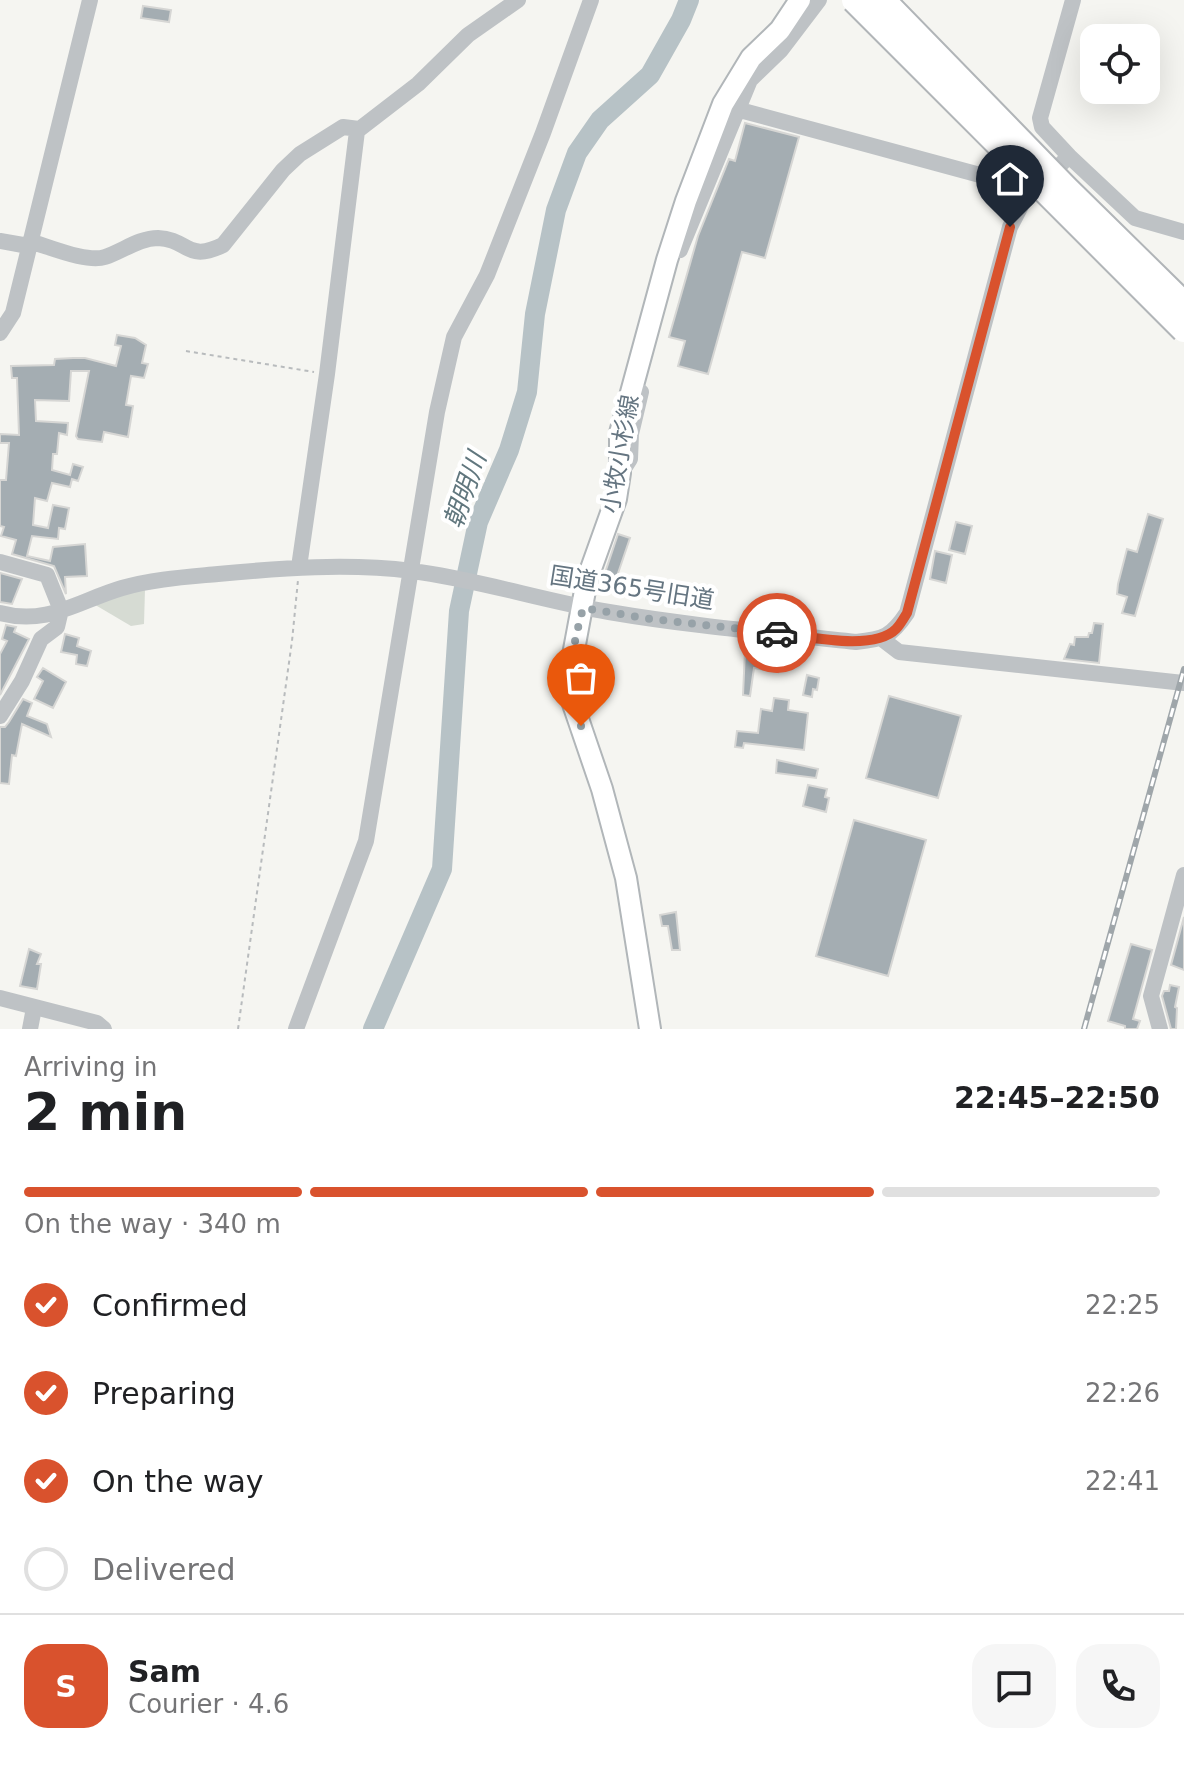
<!DOCTYPE html>
<html lang="en">
<head>
<meta charset="utf-8">
<style>
	body { margin:0; font-family:"DejaVu Sans","Noto Sans JP",sans-serif; background:#f6f6f6; color:#202124; height:100vh; display:flex; flex-direction:column; font-size:30px; white-space:nowrap }
	* { box-sizing:border-box; margin:0 }
	p { font-size:26px; color:#757577 }
	.icon { flex:none; width:44px; height:44px; fill:none; stroke:currentColor; stroke-width:2; stroke-linecap:round; stroke-linejoin:round }
	.map { position:relative; height:1029px; overflow:hidden }
	.side { display:flex; flex-direction:column; background:#fff; flex:1 }
	.side>* { flex:none }
	.tools { position:absolute; left:1080px; top:24px; display:grid; gap:16px }
	.tools a { display:grid; place-items:center; width:80px; height:80px; border-radius:16px; background:#fff; box-shadow:0 8px 32px #0002; font-size:40px }
	.pin { position:absolute; display:grid; place-items:center; width:68px; height:68px; color:#fff; margin:-82px -34px; border-radius:50% 50% 50% 0; rotate:-45deg; box-shadow:0 0 8px #0007 }
	.pin .icon { rotate:45deg }
	.courier { position:absolute; display:grid; place-items:center; width:80px; height:80px; margin:-40px; border:6px solid #d9522d; border-radius:50%; background:#fff; color:#222; box-shadow:0 2px 10px #0007 }
	.head em { font-style:normal; font-weight:800 }
	.head div { display:flex; flex-direction:column-reverse }
	.head { display:flex; align-items:center; justify-content:space-between; height:136px; padding:0 24px }
	h1 { font-size:52px; font-weight:800; line-height:60px }
	.bar { display:grid; grid-template-columns:repeat(4,1fr); gap:12px 8px; align-content:center; height:96px; padding:0 24px }
	.bar i { height:10px; border-radius:6px; background:#e0e0e0 }
	.bar .on { background:#d9522d }
	.bar p { grid-column:span 4 }
	.line { display:flex; align-items:center; gap:20px; padding:0 24px; border-top:2px solid #e0e0e0 }
	.line div { flex:1 }
	.round { display:grid; place-items:center; flex:none; width:84px; height:84px; border-radius:24px; background:#f6f6f6 }
	ol { padding:0 24px; list-style:none }
	li { display:flex; align-items:center; gap:24px; height:88px }
	li p { margin-inline-start:auto }
	li .icon { padding:8px; border-radius:50%; background:#d9522d; color:#fff; stroke-width:4 }
	li:last-child { color:#757577 }
	li i { width:44px; height:44px; border:4px solid #e0e0e0; border-radius:50% }
	.map>svg:first-child { display:block }
	.green { fill:#d6dbd3 }
	.lines { fill:none; stroke-linecap:round; stroke-linejoin:round }
	.river { stroke:#b7c2c6; stroke-width:20 }
	.building { fill:#a4adb2; stroke:#d6d6d4; stroke-width:2 }
	.major-casing { stroke:#b1b6b9; stroke-width:24 }
	.path { stroke:#b8bbbd; stroke-width:2; stroke-dasharray:4 4; stroke-linecap:butt }
	.minor { stroke:#bec2c5; stroke-width:16 }
	.major { stroke:#fff; stroke-width:20 }
	.rail-casing { stroke:#9fa6aa; stroke-width:6 }
	.rail { stroke:#fff; stroke-width:3; stroke-dasharray:9; stroke-linecap:butt }
	.highway-bridge-casing { stroke:#b1b5b8; stroke-width:28; stroke-linecap:butt }
	.highway-bridge { stroke:#fff; stroke-width:24 }
	.done { stroke:#97a2a8; stroke-width:8; stroke-dasharray:0 14.4 }
	.route { stroke:#d9522d; stroke-width:10 }
	.labels { text-anchor:middle; dominant-baseline:central; stroke-width:8; stroke-linejoin:round; paint-order:stroke }
	.street-label { font-size:24px; fill:#657581; stroke:#fff }
	.water-label { font-size:26px; font-style:italic; fill:#61777e; stroke:#fff }
</style>
</head>
<body>
<div class="map">
<svg width="1184" height="1029" viewBox="0 0 1184 1029">
	<rect width="100%" height="100%" fill="#f5f5f1"/>
	<!-- green -->
	<path class="green" d="M 145,589 L 144,624 L 131,626 L 92,603 Z"/>
	<g class="lines">
		<!-- river -->
		<path class="river" d="M 373,1029 L 442,869 L 459,611 L 478,522 L 509,450 L 527,392 L 535,314 L 556,210 L 577,153 L 600,120 L 650,75 L 681,20 L 689,0"/>
	</g>
	<!-- building -->
	<path class="building" d="M 143,6 L 171,10 L 169,22 L 141,18 Z
		M 745,123 L 799,137 L 765,258 L 742,252 L 708,374 L 678,366 L 685,341 L 669,337 L 698,236 L 729,159 L 735,161 Z
		M 117,335 L 135,338 L 146,345 L 142,363 L 148,364 L 144,378 L 131,376 L 126,405 L 133,406 L 128,437 L 104,432 L 102,442 L 78,439 L 76,436 L 89,371 L 71,371 L 69,401 L 35,400 L 36,421 L 68,423 L 67,435 L 59,433 L 57,454 L 53,454 L 52,470 L 70,475 L 73,464 L 83,467 L 78,481 L 72,479 L 70,487 L 52,483 L 47,501 L 35,498 L 33,525 L 48,528 L 53,505 L 69,508 L 65,529 L 59,528 L 58,539 L 32,536 L 27,556 L 50,561 L 53,547 L 85,544 L 87,576 L 65,577 L 66,594 L 54,566 L 12,554 L 16,540 L 1,536 L 4,527 L 0,526 L 0,480 L 6,480 L 9,443 L 0,443 L 0,434 L 19,435 L 17,378 L 12,378 L 11,366 L 54,365 L 55,359 L 73,358 L 85,358 L 116,366 L 121,346 L 115,345 Z
		M 1148,514 L 1163,519 L 1135,616 L 1122,613 L 1127,597 L 1117,594 L 1118,584 L 1127,549 L 1137,552 Z
		M 956,522 L 972,526 L 965,554 L 949,550 Z
		M 618,534 L 630,538 L 612,591 L 603,588 L 608,574 L 605,573 Z
		M 935,551 L 952,555 L 946,583 L 930,579 Z
		M 0,573 L 22,579 L 12,604 L 0,602 Z
		M 1094,623 L 1103,624 L 1099,663 L 1064,659 L 1070,644 L 1074,645 L 1075,637 L 1088,637 L 1089,633 L 1092,633 Z
		M 6,625 L 16,627 L 14,632 L 29,639 L 0,695 L 0,654 L 7,641 L 2,639 Z
		M 65,634 L 79,638 L 77,646 L 91,651 L 87,666 L 76,664 L 77,655 L 61,652 Z
		M 766,644 L 781,645 L 778,672 L 754,668 L 750,696 L 743,695 L 745,651 L 765,653 Z
		M 43,668 L 66,682 L 53,708 L 34,699 L 43,681 L 37,677 Z
		M 807,675 L 819,678 L 817,690 L 813,689 L 812,697 L 803,695 Z
		M 889,696 L 961,716 L 938,798 L 866,778 Z
		M 774,698 L 789,700 L 788,710 L 808,713 L 804,750 L 744,743 L 743,748 L 735,747 L 737,731 L 758,733 L 761,709 L 772,711 Z
		M 23,699 L 32,703 L 27,716 L 47,724 L 51,737 L 22,724 L 16,756 L 12,755 L 9,784 L 0,783 L 0,727 L 5,727 L 9,722 Z
		M 777,760 L 818,769 L 816,778 L 776,773 Z
		M 808,785 L 827,789 L 825,797 L 829,798 L 826,812 L 803,806 Z
		M 854,820 L 926,840 L 888,976 L 816,956 Z
		M 676,912 L 680,950 L 672,950 L 668,926 L 662,926 L 660,915 Z
		M 1184,917 L 1184,970 L 1171,965 Z
		M 1131,944 L 1152,950 L 1133,1019 L 1140,1021 L 1137,1029 L 1125,1029 L 1125,1026 L 1108,1021 Z
		M 29,949 L 41,954 L 37,964 L 41,964 L 37,989 L 20,986 Z
		M 1170,985 L 1179,987 L 1175,1007 L 1177,1008 L 1176,1029 L 1171,1029 L 1162,996 L 1164,991 L 1169,991 Z"/>
	<g class="lines">
		<defs>
			<path id="major" d="M 650,1029 L 626,878 L 602,789 L 573,704 L 570,671 L 587,580 L 616,499 L 620,473 L 620,433 L 667,260 L 686,201 L 723,104 L 751,58 L 780,30 L 800,0"/>
		</defs>
		<!-- major casing -->
		<use href="#major" class="major-casing"/>
		<!-- path -->
		<path class="path" d="M 186,351 L 314,372
			M 238,1029 L 292,641 L 298,580"/>
		<!-- minor -->
		<path class="minor" d="M 736,109 L 991,178 L 1022,204
			M 1069,156 L 1042,127 L 1040,118 L 1073,0
			M 0,241 L 23,245 L 32,242 C 50,247 87,263 105,257 C 123,251 139,238 158,238 C 188,239 187,263 223,245 L 283,170 L 300,154 L 343,127 L 359,129
			M 680,250 L 750,80 L 781,50 L 819,0
			M 0,333 L 13,313 L 90,0
			M 623,470 L 630,459 L 631,434 L 641,392
			M 0,562 L 47,575 L 61,610 L 57,627 L 41,639 L 22,681 L 0,716
			M 299,567 L 327,374 L 357,131 L 418,84 L 468,35 L 518,0
			M 0,613 C 47,626 78,601 122,588 C 153,579 186,577 218,574 C 283,568 347,563 412,571 C 476,579 544,601 609,612 C 691,626 774,633 856,642 C 884,639 891,637 907,613 L 1010,227 L 1022,204 L 1069,156 L 1135,218 L 1184,232
			M 882,639 L 899,652 L 1184,683
			M 0,998 L 97,1023 L 104,1029
			M 30,1029 L 34,1008
			M 296,1029 L 366,841 L 437,412 L 454,337 L 487,275 L 543,133 L 591,0
			M 1160,1029 L 1151,996 L 1184,875"/>
		<!-- major -->
		<use href="#major" class="major"/>
		<defs>
			<path id="rail" d="M 1084,1029 L 1184,669"/>
		</defs>
		<!-- rail casing -->
		<use href="#rail" class="rail-casing"/>
		<!-- rail -->
		<use href="#rail" class="rail"/>
		<defs>
			<path id="highway-bridge" d="M 854,0 L 1184,330
				M 883,0 L 1066,188 L 1184,304"/>
		</defs>
		<!-- highway-bridge casing -->
		<use href="#highway-bridge" class="highway-bridge-casing"/>
		<!-- highway-bridge -->
		<use href="#highway-bridge" class="highway-bridge"/>
	</g>
	<g class="lines">
		<!-- done -->
		<path class="done" d="M 581,726 C 565,678 571,655 583,608 L 651,619 L 777,633"/>
		<!-- route -->
		<path class="route" d="M 777,633 C 807,636 873,652 896,629 C 900,625 904,618 907,613 L 1010,227"/>
	</g>
	<g class="labels">
		<!-- street labels -->
		<g class="street-label">
			<text transform="translate(620 454) rotate(-80)">小牧小杉線</text>
			<text transform="translate(632 588) rotate(9)">国道365号旧道</text>
		</g>
		<!-- water labels -->
		<g class="water-label">
			<text transform="translate(465 490) rotate(-71)">朝明川</text>
		</g>
	</g>
</svg>
<div class="tools">
<a><svg class="icon" aria-label="locate" viewBox="0 0 24 24"><circle cx="12" cy="12" r="6"/><path d="M12 2v4M12 18v4M2 12h4M18 12h4"/></svg></a>
</div>
<div class="pin" style="left:581px;top:726px;background:#ea580c"><svg class="icon" aria-label="bag" viewBox="0 0 24 24"><path d="M5 8h14l-1 12H6zM9 8a3 3 0 0 1 6 0"/></svg></div>
<div class="pin" style="left:1010px;top:227px;background:#1f2937"><svg class="icon" aria-label="home" viewBox="0 0 24 24"><path d="M3 11l9-7 9 7M6 9v11h12V9"/></svg></div>
<div class="courier" style="left:777px;top:633px"><svg class="icon" aria-label="car" viewBox="0 0 24 24"><path d="M5 17H2v-5l4-1 3-4h7l3 4 3 1v5h-3M9 17h6M6 11h13"/><circle cx="7" cy="17" r="2"/><circle cx="17" cy="17" r="2"/></svg></div>
</div>
<section class="side">
<div class="head"><div><h1>2 min</h1><p>Arriving in</p></div><em>22:45–22:50</em></div>
<div class="bar"><i class="on"></i><i class="on"></i><i class="on"></i><i></i><p>On the way · 340 m</p></div>
<ol>
<li><svg class="icon" aria-label="check" viewBox="0 0 24 24"><path d="M5 12l5 5 9-10"/></svg>Confirmed<p>22:25</p></li>
<li><svg class="icon" aria-label="check" viewBox="0 0 24 24"><path d="M5 12l5 5 9-10"/></svg>Preparing<p>22:26</p></li>
<li><svg class="icon" aria-label="check" viewBox="0 0 24 24"><path d="M5 12l5 5 9-10"/></svg>On the way<p>22:41</p></li>
<li><i></i>Delivered</li>
</ol>
<div class="line" style="height:144px"><b class="round" style="background:#d9522d;color:#fff">S</b><div><b>Sam</b><p>Courier · 4.6</p></div><a class="round"><svg class="icon" aria-label="chat" viewBox="0 0 24 24"><path d="M4 5h16v11H9l-5 4z"/></svg></a><a class="round"><svg class="icon" aria-label="phone" viewBox="0 0 24 24"><path d="M5 4h4l2 5-3 2q2 4 5 5l2-3 5 2v4C11 20 4 13 5 4z"/></svg></a></div>
</section>
</body>
</html>
